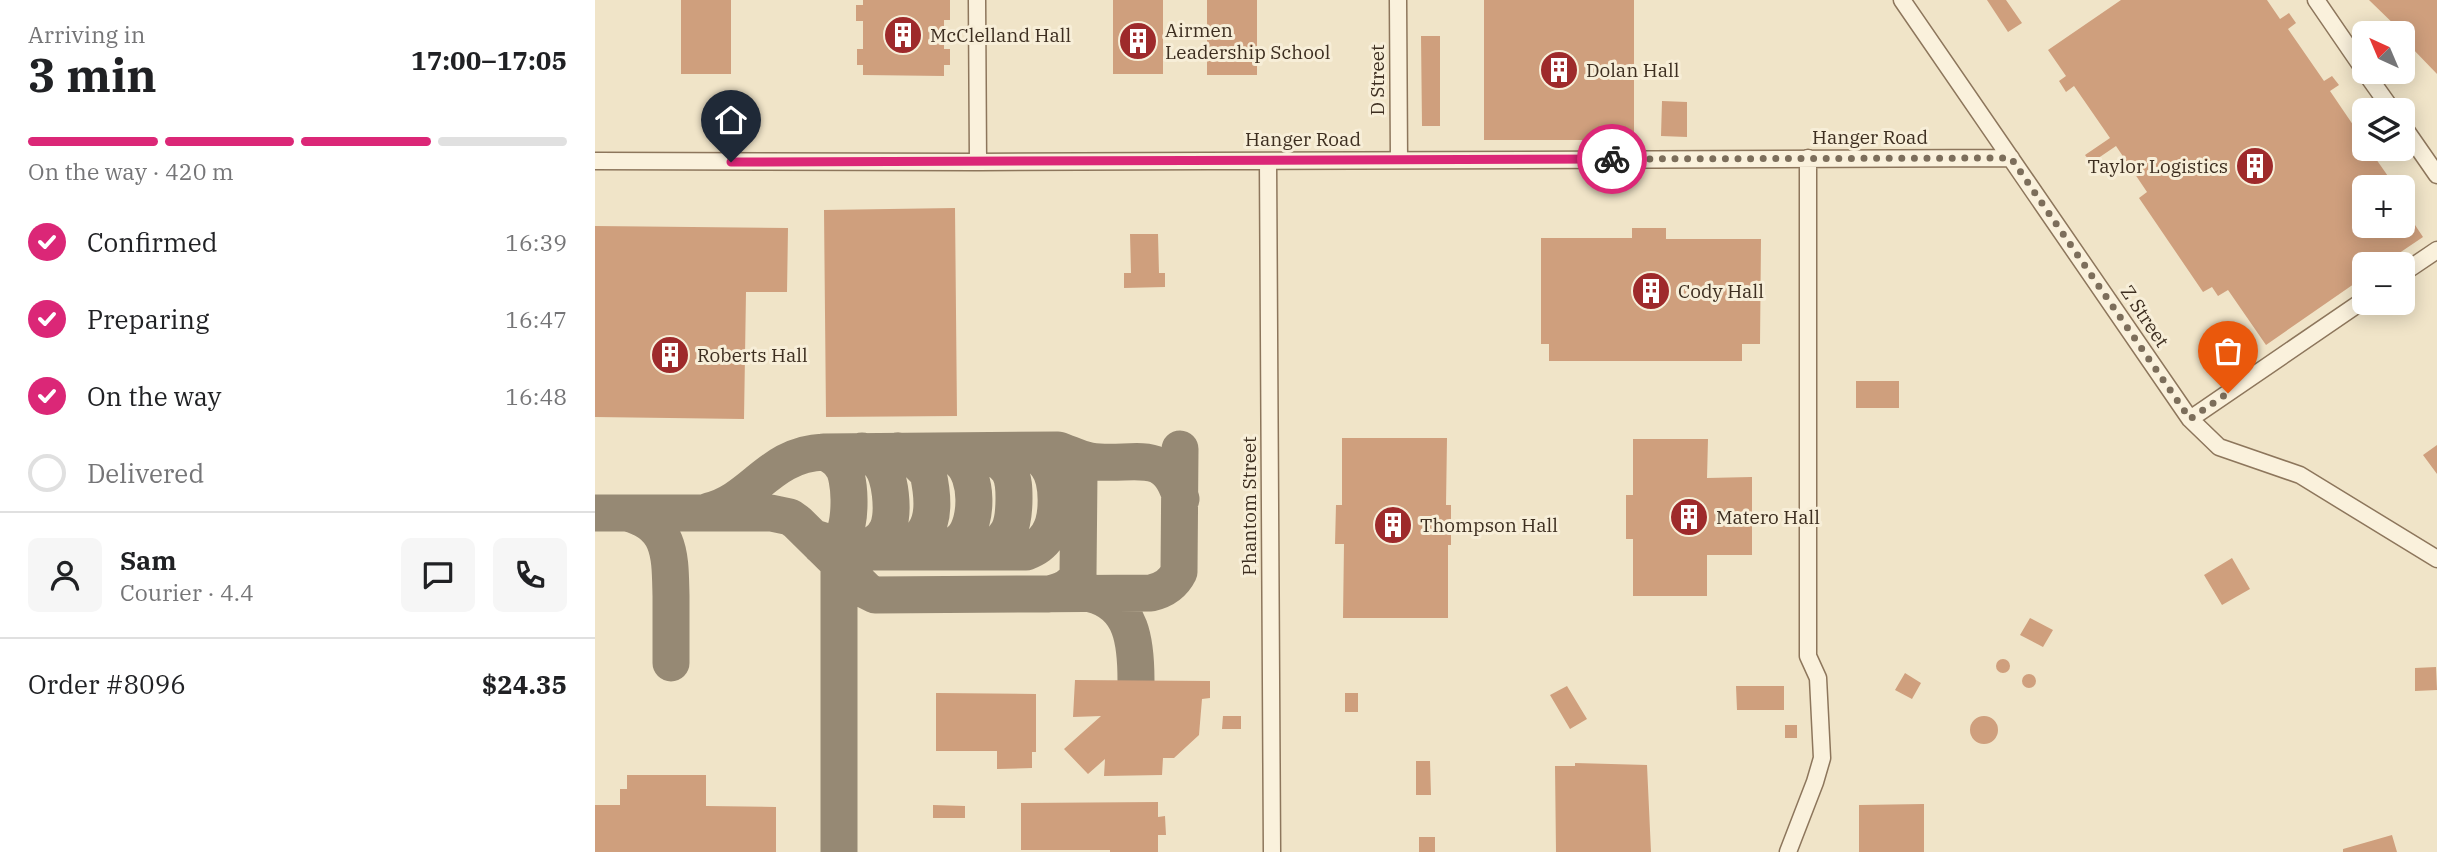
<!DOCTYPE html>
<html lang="en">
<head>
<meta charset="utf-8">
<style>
	body { margin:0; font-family:"IBM Plex Serif",serif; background:#f6f6f6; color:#202124; height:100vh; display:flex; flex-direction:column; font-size:26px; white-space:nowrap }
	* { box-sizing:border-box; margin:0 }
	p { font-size:23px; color:#757577 }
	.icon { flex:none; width:38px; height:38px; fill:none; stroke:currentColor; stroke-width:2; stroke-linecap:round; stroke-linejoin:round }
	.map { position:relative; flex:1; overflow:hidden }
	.panel { display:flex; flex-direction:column; background:#fff; width:595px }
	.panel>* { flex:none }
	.needle { width:46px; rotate:316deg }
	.buttons { position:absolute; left:1757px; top:21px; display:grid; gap:14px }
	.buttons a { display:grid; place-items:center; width:63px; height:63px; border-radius:10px; background:#fff; box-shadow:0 4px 18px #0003; font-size:35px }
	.pin { position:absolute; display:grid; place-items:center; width:60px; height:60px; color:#fff; margin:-72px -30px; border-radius:50% 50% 50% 0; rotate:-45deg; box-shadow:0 0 7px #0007 }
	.pin .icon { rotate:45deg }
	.courier { position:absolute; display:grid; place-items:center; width:70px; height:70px; margin:-35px; border:5px solid #db2777; border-radius:50%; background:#fff; color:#222; box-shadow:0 2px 9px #0007 }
	.head em { font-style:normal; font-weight:800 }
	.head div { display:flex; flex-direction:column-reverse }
	.head { display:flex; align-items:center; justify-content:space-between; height:119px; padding:0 28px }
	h1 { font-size:46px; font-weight:800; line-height:52px }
	.bar { display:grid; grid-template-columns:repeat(4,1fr); gap:10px 7px; align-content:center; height:84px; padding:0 28px }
	.bar i { height:9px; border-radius:5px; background:#e0e0e0 }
	.bar .current { background:#db2777 }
	.bar p { grid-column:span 4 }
	.line { display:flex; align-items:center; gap:18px; padding:0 28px; border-top:2px solid #e0e0e0 }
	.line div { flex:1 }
	.round { display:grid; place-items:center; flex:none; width:74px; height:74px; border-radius:10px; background:#f6f6f6 }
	ol { padding:0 28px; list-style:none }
	li { display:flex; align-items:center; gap:21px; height:77px }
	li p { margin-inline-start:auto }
	li .icon { padding:7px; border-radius:50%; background:#db2777; color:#fff; stroke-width:4 }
	li:last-child { color:#757577 }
	li i { width:38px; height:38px; border:4px solid #e0e0e0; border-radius:50% }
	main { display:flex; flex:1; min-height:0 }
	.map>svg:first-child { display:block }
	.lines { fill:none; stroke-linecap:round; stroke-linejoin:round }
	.taxiway { stroke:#968974; stroke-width:37 }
	.building { fill:#cf9f7d }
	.minor-casing { stroke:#8d765c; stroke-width:19 }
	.minor { stroke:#faf1dc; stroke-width:16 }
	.done { stroke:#7c6e5b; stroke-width:7; stroke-dasharray:0 12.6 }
	.route { stroke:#db2777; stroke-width:9 }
	.labels { text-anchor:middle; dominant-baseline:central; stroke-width:6; stroke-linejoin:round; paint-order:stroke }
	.poi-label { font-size:19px; fill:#3d2e20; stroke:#f7eed8; text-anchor:start }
	.street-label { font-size:19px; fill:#3d2e20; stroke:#f7eed8 }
</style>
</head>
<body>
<main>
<section class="panel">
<div class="head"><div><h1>3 min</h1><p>Arriving in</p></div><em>17:00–17:05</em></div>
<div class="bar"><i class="current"></i><i class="current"></i><i class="current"></i><i></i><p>On the way · 420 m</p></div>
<ol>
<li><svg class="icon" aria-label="check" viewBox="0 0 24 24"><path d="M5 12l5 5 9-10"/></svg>Confirmed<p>16:39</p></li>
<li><svg class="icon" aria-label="check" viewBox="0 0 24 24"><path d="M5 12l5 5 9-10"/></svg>Preparing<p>16:47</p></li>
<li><svg class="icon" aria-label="check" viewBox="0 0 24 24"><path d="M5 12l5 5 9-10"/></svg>On the way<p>16:48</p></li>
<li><i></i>Delivered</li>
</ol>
<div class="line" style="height:126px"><a class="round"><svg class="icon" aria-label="person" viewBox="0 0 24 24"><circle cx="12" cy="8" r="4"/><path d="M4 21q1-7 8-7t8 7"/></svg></a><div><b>Sam</b><p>Courier · 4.4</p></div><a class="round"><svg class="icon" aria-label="chat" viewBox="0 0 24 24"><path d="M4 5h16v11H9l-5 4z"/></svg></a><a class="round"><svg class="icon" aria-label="phone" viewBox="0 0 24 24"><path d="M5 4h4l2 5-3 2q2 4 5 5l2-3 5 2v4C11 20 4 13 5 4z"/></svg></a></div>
<div class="line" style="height:91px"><div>Order #8096</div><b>$24.35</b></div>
</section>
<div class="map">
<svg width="1842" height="852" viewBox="0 0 1842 852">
	<rect width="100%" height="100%" fill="#f0e4c8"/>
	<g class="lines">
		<!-- taxiway -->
		<path class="taxiway" d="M 388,451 C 397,456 408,461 414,471 C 419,479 419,489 419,498 C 419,526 415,539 389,552
			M 114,511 C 159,500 174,454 229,452 L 463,450 C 473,453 484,459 495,461 C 536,468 571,444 586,499
			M 0,513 L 176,513 L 195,517 L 202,522 L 272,591 L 280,595 L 556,593 C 569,590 578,584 584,572 L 585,449
			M 32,513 C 77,524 75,557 76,596 C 76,619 76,641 76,663
			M 219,538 L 235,543 C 241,541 246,539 249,533 C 256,520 256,478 247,466 C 243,459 236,455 229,452
			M 226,546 L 235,550 L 255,552 L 431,552 C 441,548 447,544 453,535 C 464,518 464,481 452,465 C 446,456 438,453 428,451
			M 263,551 C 276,547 288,541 293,528 C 299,512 296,476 285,464 C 280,458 273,455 267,451
			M 301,552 C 340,539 341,509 333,473 L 317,457 L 303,451
			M 339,552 C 350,550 360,547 368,538 C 383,521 383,476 365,461 C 360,456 352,454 345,451
			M 244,564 L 244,852
			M 454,594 C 467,591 477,587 483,575 L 484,473
			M 496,594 C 538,604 541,644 541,681"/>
	</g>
	<!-- building -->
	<path class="building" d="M 86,0 L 136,0 L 136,74 L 86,74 Z
		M 268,0 L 355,0 L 355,20 L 349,20 L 349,49 L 355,49 L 355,65 L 349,65 L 349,76 L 268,75 L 268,65 L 262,65 L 262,49 L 268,49 L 268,21 L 261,21 L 261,5 L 268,5 Z
		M 518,0 L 568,0 L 568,74 L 518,74 Z
		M 612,0 L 662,0 L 662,75 L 612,75 Z
		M 889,0 L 1039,0 L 1039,140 L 889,140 Z
		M 1392,0 L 1411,0 L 1427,23 L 1413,32 Z
		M 1526,0 L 1672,0 L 1685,19 L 1694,13 L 1701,23 L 1693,29 L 1729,81 L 1737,76 L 1744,85 L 1735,91 L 1769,141 L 1769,149 L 1774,149 L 1795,179 L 1790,182 L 1794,187 L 1769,187 L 1769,226 L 1808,226 L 1808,207 L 1828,237 L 1788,264 L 1769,264 L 1769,277 L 1671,345 L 1633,290 L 1623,296 L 1617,287 L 1608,292 L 1544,198 L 1552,192 L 1521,146 L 1496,163 L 1490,155 L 1515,138 L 1479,86 L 1471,92 L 1464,81 L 1471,76 L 1453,50 Z
		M 1774,0 L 1842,0 L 1842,74 L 1815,46 L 1816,44 L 1808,33 Z
		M 826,36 L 845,36 L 845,126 L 827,126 Z
		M 1067,101 L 1092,102 L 1092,137 L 1066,136 Z
		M 360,208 L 362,416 L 231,417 L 229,210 Z
		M 0,226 L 193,228 L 192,292 L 151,292 L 149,419 L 0,417 Z
		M 1037,228 L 1071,228 L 1071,239 L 1166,239 L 1165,344 L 1147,344 L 1147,361 L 954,361 L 954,344 L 946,344 L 946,238 L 1037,238 Z
		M 535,234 L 563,234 L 564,273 L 570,273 L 570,287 L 529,288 L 529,273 L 536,273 Z
		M 1261,381 L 1304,381 L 1304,408 L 1261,408 Z
		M 747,438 L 852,438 L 851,505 L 856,505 L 856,545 L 853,545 L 853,618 L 748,618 L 749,544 L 740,544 L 741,505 L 747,505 Z
		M 1038,439 L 1113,439 L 1112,478 L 1157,477 L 1157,555 L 1112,555 L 1112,596 L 1038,596 L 1038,539 L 1031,539 L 1031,495 L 1038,495 Z
		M 1842,445 L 1842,474 L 1828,455 Z
		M 1637,558 L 1655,589 L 1627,605 L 1609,575 Z
		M 1435,618 L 1458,630 L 1448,647 L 1425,635 Z
		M1401 666a7 7 0 1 1 14 0a7 7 0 1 1-14 0Z
		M 1841,667 L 1842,690 L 1820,691 L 1820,668 Z
		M 1310,673 L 1326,683 L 1317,699 L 1300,690 Z
		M1427 681a7 7 0 1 1 14 0a7 7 0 1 1-14 0Z
		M 480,680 L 615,681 L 615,698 L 607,699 L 604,735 L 579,758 L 568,758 L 567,775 L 509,776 L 510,759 L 493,774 L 469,749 L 506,716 L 478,717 Z
		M 972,686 L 992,719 L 975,729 L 955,695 Z
		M 1141,686 L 1189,686 L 1189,710 L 1142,710 Z
		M 341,693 L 441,694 L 441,752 L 437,752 L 437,768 L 402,769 L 402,751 L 341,751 Z
		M 750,693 L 763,693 L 763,712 L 750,712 Z
		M 628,716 L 646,716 L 646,729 L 627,729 Z
		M1375 730a14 14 0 1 1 28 0a14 14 0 1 1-28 0Z
		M 1190,725 L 1202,725 L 1202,738 L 1190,738 Z
		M 821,761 L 835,761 L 836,795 L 821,795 Z
		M 980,763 L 1052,765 L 1056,852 L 961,852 L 960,766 L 980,766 Z
		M 32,775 L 111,775 L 111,806 L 181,807 L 181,852 L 0,852 L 0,805 L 25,805 L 25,789 L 32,789 Z
		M 563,802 L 563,817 L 570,816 L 571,835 L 563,835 L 563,852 L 515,852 L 515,850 L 426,850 L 426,803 Z
		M 1329,804 L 1329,852 L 1264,852 L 1264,805 Z
		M 338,805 L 370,806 L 370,818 L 338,818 Z
		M 1797,835 L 1802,852 L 1748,852 L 1748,849 Z
		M 824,837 L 840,837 L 840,852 L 824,852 Z"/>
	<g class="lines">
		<defs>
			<path id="minor" d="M 382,0 L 383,162
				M 803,0 L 804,160
				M 1307,0 L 1595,419 L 1624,447 L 1705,475 L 1842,559
				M 1721,0 L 1769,70
				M 1770,72 L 1797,110
				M 1808,126 L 1842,175
				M 0,161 L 383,162 L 1416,158
				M 673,161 L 677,852
				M 1808,273 L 1842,250
				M 1595,419 L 1769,300
				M 1193,852 L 1220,782 L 1227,758 L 1223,678 L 1213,656 L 1213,158"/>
		</defs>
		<!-- minor casing -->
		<use href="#minor" class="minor-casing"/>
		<!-- minor -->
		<use href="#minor" class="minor"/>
	</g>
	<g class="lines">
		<!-- done -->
		<path class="done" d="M 1017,159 L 1416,158 L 1595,419 L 1633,393"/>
		<!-- route -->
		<path class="route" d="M 136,162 L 1017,159"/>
	</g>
	<!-- icons -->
	<defs>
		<symbol id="building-disc" viewBox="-11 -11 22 22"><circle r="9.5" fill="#9e2a2b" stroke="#f7eed8"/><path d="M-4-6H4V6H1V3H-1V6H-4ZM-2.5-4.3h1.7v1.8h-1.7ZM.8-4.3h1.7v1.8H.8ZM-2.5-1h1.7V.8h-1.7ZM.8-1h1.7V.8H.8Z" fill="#fff"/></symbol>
	</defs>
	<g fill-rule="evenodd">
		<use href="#building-disc" x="286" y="13" width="44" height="44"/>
		<use href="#building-disc" x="521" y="19" width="44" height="44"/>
		<use href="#building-disc" x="942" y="48" width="44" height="44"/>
		<use href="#building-disc" x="1638" y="144" width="44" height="44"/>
		<use href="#building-disc" x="1034" y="269" width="44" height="44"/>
		<use href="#building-disc" x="53" y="333" width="44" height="44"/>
		<use href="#building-disc" x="1072" y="495" width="44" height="44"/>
		<use href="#building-disc" x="776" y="503" width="44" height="44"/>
	</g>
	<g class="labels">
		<!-- poi labels -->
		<g class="poi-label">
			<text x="570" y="30">Airmen<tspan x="570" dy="22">Leadership School</tspan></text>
			<text x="335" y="35">McClelland Hall</text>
			<text x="991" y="70">Dolan Hall</text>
			<text x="1633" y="166" text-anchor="end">Taylor Logistics</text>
			<text x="1083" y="291">Cody Hall</text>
			<text x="102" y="355">Roberts Hall</text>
			<text x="1121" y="517">Matero Hall</text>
			<text x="825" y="525">Thompson Hall</text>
		</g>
		<!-- street labels -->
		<g class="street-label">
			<text transform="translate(782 80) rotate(-90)">D Street</text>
			<text x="1275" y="137">Hanger Road</text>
			<text x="708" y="139">Hanger Road</text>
			<text transform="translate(1550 316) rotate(56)">Z Street</text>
			<text transform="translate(654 506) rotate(-90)">Phantom Street</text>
		</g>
	</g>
</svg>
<div class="buttons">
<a><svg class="needle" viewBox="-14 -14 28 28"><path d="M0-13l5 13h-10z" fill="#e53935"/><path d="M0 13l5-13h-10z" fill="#757577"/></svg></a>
<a><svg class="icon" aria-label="layers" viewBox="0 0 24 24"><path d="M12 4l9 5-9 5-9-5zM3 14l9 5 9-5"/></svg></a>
<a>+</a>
<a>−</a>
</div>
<div class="pin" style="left:1633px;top:393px;background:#ea580c"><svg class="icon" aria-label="bag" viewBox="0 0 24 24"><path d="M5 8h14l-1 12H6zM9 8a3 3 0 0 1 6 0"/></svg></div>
<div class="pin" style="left:136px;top:162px;background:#1f2937"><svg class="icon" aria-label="home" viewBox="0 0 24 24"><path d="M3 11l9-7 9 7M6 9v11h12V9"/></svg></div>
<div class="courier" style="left:1017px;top:159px"><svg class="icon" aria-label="bike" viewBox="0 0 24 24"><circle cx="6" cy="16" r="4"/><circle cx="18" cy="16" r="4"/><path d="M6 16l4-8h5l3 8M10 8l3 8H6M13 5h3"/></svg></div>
</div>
</main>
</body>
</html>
